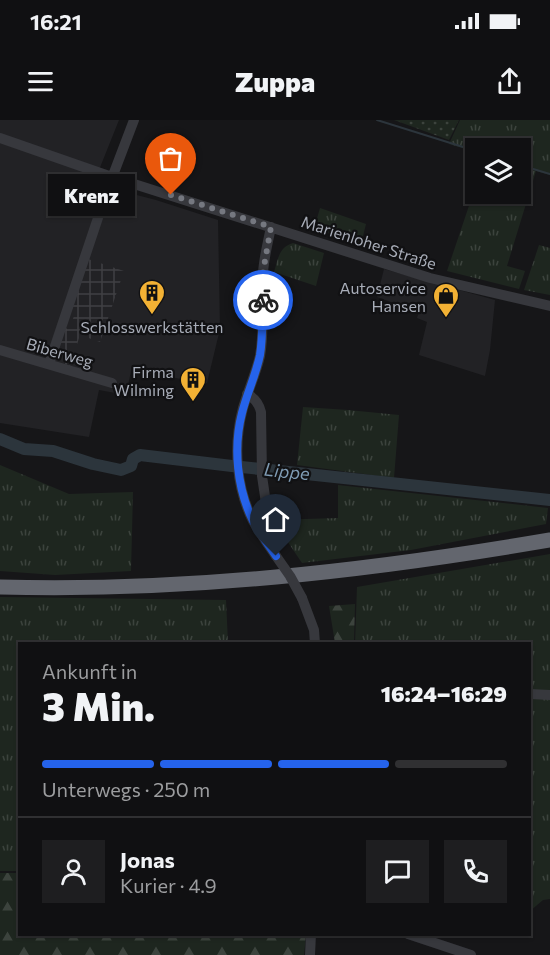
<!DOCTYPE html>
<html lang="de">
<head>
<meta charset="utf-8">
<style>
	body { margin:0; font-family:Commissioner,sans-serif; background:#1e1e20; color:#f1f3f6; height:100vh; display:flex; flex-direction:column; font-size:22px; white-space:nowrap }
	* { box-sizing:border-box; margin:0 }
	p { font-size:20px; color:#9c9d9f }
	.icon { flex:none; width:33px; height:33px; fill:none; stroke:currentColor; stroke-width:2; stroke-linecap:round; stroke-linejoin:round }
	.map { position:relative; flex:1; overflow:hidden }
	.sheet { position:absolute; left:18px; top:522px; width:513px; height:294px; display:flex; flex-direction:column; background:#101012; border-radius:0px; box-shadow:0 2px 4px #0004,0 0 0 2px #303032 }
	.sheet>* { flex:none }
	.controls { position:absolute; left:465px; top:18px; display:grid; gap:12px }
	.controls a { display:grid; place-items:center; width:66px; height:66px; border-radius:0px; background:#101012; box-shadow:0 2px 4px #0004,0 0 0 2px #303032; font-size:30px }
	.pin { position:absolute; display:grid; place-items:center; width:51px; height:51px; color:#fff; margin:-62px -26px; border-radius:50% 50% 50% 0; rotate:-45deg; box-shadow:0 0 6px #0007 }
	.pin .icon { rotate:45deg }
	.courier { position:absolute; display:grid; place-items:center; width:60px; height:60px; margin:-30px; border:4px solid #2563eb; border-radius:50%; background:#fff; color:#222; box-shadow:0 2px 8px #0007 }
	.bubble { position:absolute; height:42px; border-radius:0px; background:#101012; box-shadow:0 2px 4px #0004,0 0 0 2px #303032; font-size:20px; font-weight:800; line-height:42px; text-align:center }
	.summary em { font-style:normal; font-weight:800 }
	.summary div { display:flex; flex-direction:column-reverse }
	.summary { display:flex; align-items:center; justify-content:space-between; height:102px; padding:0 24px }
	h1 { font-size:39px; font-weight:800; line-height:45px }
	.bar { display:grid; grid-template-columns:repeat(4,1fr); gap:9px 6px; align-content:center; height:72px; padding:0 24px }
	.bar i { height:8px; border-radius:4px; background:#303032 }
	.bar .current { background:#2563eb }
	.bar p { grid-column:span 4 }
	.line { display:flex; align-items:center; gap:15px; padding:0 24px; border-top:2px solid #303032 }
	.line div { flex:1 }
	.round { display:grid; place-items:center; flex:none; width:63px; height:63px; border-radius:0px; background:#1e1e20 }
	.status { display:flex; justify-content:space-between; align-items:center; height:42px; padding:0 30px; background:#101012; direction:ltr }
	.status svg { height:16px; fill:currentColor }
	header { display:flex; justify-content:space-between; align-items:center; height:78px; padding:0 24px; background:#101012; font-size:27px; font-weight:800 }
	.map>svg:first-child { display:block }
	.built { fill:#222225 }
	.industrial { fill:url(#industrial-grid) }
	.grass { fill:url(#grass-tufts) }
	.forest { fill:url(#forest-firs) }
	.park { fill:url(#park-dots) }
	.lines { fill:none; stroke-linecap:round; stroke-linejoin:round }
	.stream { stroke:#2c353c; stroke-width:2 }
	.river { stroke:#2c353c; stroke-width:12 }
	.minor { stroke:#37383d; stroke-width:10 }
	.highway { stroke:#63666e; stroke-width:15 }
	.minor-bridge { stroke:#37383d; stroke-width:10 }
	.done { stroke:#757880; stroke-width:6; stroke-dasharray:0 10.8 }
	.route { stroke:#2563eb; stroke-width:8 }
	.labels { text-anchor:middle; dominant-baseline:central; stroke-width:4.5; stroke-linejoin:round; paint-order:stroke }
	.street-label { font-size:16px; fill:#a8adb8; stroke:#111113 }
	.poi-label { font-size:16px; fill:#a8adb8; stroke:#111113; text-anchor:end }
	.water-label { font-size:18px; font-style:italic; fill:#7f9bb3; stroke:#111113 }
</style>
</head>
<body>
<div class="status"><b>16:21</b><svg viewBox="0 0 49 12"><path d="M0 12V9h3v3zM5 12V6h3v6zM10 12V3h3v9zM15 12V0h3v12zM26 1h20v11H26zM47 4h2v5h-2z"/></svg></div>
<header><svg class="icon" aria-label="menu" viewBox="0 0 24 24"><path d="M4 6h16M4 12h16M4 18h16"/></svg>Zuppa<svg class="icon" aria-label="share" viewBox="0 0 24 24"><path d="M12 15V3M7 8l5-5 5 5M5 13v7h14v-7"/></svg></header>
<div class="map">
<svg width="550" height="835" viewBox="0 0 550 835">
	<defs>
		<pattern id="industrial-grid" width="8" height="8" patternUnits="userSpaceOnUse" patternTransform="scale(1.5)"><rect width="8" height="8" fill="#222225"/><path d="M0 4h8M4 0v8" fill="none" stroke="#3f3f43"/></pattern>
		<pattern id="grass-tufts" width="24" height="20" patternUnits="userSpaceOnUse" patternTransform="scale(1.5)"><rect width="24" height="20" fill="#1e261f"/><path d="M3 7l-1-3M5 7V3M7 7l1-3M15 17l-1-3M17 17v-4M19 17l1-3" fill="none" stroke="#3c433d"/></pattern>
		<pattern id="forest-firs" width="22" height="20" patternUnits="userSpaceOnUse" patternTransform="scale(1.5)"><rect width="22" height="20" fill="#1e261f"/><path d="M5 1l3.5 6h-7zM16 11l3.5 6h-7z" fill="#3c433d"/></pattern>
		<pattern id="park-dots" width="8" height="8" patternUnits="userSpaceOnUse" patternTransform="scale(1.5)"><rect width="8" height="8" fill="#1e261f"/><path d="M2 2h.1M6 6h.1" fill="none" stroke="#3c433d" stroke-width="1.8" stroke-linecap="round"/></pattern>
	</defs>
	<rect width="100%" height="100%" fill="#161618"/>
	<!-- built -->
	<path class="built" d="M 0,0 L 119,0 L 97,55 L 125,72 L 156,80 L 218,100 L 220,209 L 207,263 L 131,251 L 126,275 L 99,270 L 89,317 L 0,303 Z
		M 384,149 L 495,180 L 490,230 L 485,256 L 419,235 L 427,202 L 417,198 L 419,192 L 377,177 Z"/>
	<!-- industrial -->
	<path class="industrial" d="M 88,139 L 124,151 L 100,222 L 80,215 L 70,246 L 62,243 L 59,240 L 58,232 L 65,208 L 69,209 L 76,191 L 72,189 Z"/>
	<!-- grass -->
	<path class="grass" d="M 460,0 L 550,0 L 550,55 L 536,51 L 507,146 L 525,151 L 519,169 L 447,151 L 475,68 L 476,74 L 520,74 L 520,28 L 476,28 L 475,32 L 449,24 Z
		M 320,88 L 366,104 L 361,124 L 314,109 Z
		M 293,123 L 324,133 L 316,166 L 274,152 C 278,139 279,127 293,123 Z
		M 539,125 L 550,128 L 550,175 L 524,170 Z
		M 303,287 L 348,290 L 399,295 L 394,358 L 297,345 Z
		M 0,345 L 69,374 L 133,372 L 131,451 L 55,455 L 0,451 Z
		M 338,365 L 548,388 L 546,404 L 411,430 L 302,443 L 273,400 L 338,398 Z
		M 550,434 L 550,572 L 530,571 L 530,524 L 355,524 L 357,467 Z
		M 0,477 L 226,480 L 228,523 L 20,524 L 19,751 L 0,751 Z
		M 530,578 L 550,579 L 550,779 L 543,780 L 530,791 Z"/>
	<!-- forest -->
	<path class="forest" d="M 355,484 L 354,523 L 335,523 L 329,486 Z
		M 0,753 L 19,753 L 20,814 L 306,815 L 304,835 L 0,835 Z"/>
	<!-- park -->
	<path class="park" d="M 394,0 L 459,0 L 449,20 Z"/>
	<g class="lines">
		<!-- stream -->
		<path class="stream" d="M 377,0 L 476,31
			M 520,45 L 550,54"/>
		<!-- river -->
		<path class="river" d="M 0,319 L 24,329 L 53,331 L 93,344 L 121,350 L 131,346 L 133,339 L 140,335 L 232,346 L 550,380"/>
		<!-- minor -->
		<path class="minor" d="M 0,18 L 112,57 L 430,158 L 550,186
			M 271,107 C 268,122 264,137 263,153 C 261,180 265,208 260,236 C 256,253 248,271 243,288 C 233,325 236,367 253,401 C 260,413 268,425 276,436
			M 0,230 L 112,263
			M 49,244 L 107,71 L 134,0
			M 247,274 C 255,278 259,283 261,292 L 262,356 L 267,390
			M 302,478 L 314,510 L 315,524
			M 530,574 L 550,575
			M 408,814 L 471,835
			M 310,835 L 311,814"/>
		<!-- highway -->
		<path class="highway" d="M 0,467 C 185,472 368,451 550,420"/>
		<!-- minor-bridge -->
		<path class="minor-bridge" d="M 276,436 L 290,456 L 302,478"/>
	</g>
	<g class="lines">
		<!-- done -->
		<path class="done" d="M 171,75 L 271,107 L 263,152 L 263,180"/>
		<!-- route -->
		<path class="route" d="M 263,180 C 262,198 263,217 260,235 C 256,255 247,273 242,293 C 233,328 237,368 253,401 C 260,413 268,425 276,436"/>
	</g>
	<!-- icons -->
	<defs>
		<symbol id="building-pin" viewBox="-11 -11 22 30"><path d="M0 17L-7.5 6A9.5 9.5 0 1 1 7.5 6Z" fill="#f2b134" stroke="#111113"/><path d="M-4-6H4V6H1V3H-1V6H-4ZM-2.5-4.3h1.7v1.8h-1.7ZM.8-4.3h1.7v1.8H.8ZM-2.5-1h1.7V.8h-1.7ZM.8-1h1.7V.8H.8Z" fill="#111"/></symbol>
		<symbol id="shop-pin" viewBox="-11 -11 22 30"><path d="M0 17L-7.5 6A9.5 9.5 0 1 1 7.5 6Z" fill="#f2b134" stroke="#111113"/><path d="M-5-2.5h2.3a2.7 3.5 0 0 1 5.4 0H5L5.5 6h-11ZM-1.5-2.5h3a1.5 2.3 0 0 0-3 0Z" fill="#111"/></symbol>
	</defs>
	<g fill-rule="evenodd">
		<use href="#building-pin" x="137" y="158" width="30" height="40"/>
		<use href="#shop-pin" x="431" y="161" width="30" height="40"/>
		<use href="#building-pin" x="178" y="245" width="30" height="40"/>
	</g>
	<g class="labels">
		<!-- street labels -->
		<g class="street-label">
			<text transform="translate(369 122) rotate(18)">Marienloher Straße</text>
			<text transform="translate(60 232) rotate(16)">Biberweg</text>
		</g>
		<!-- poi labels -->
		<g class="poi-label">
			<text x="426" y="167">Autoservice<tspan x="426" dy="18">Hansen</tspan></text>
			<text x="152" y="206" text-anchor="middle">Schlosswerkstätten</text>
			<text x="174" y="251">Firma<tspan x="174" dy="18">Wilming</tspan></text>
		</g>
		<!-- water labels -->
		<g class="water-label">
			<text transform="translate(287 351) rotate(6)">Lippe</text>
		</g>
	</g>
</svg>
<div class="controls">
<a><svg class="icon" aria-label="layers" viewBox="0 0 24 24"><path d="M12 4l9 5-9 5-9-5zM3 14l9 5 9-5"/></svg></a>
</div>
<div class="pin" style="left:171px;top:75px;background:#ea580c"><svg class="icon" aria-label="bag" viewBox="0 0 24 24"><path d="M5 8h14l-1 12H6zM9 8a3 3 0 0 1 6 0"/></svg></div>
<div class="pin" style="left:276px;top:436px;background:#1f2937"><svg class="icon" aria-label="home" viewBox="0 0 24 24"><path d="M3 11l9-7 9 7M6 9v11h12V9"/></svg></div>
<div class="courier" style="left:263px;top:180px"><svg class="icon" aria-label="bike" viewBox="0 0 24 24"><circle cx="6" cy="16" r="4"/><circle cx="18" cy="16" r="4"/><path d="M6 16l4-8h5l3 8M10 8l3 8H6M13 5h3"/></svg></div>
<div class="bubble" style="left:48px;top:54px;width:87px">Krenz</div>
<section class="sheet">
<div class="summary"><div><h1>3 Min.</h1><p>Ankunft in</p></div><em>16:24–16:29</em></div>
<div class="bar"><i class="current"></i><i class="current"></i><i class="current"></i><i></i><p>Unterwegs · 250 m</p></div>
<div class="line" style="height:108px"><a class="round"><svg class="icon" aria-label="person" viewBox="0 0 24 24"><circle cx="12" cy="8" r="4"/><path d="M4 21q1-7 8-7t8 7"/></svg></a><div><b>Jonas</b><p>Kurier · 4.9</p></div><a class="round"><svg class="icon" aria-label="chat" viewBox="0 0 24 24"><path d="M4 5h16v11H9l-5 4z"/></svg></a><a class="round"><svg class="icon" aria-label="phone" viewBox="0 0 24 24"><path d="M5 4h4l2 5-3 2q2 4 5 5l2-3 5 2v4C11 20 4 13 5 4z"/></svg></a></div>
</section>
</div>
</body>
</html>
